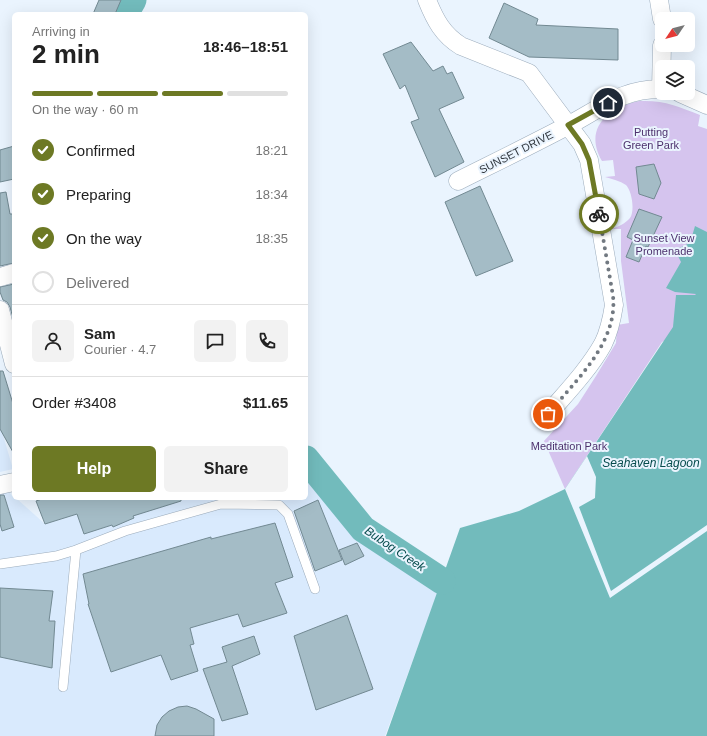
<!DOCTYPE html>
<html lang="en">
<head>
<meta charset="utf-8">
<style>
	body { margin:0; font-family:Helvetica,sans-serif; background:#f2f2f2; color:#222; height:100vh; display:flex; flex-direction:column; font-size:15px; white-space:nowrap }
	* { box-sizing:border-box; margin:0 }
	p { font-size:13px; color:#767676 }
	.icon { flex:none; width:22px; height:22px; fill:none; stroke:currentColor; stroke-width:2; stroke-linecap:round; stroke-linejoin:round }
	.map { position:relative; flex:1; overflow:hidden }
	.details { position:absolute; left:12px; top:12px; width:296px; height:488px; display:flex; flex-direction:column; background:#fff; border-radius:6px; box-shadow:0 4px 16px #0002 }
	.details>* { flex:none }
	.needle { width:26px; rotate:235deg }
	.fabs { position:absolute; left:655px; top:12px; display:grid; gap:8px }
	.fabs a { display:grid; place-items:center; width:40px; height:40px; border-radius:6px; background:#fff; box-shadow:0 4px 16px #0002; font-size:20px }
	.pin { position:absolute; display:grid; place-items:center; width:34px; height:34px; color:#fff; margin:-17px; border:2px solid #fff; border-radius:50%; box-shadow:0 1px 4px #0007 }
	.courier { position:absolute; display:grid; place-items:center; width:40px; height:40px; margin:-20px; border:3px solid #6d7924; border-radius:50%; background:#fff; color:#222; box-shadow:0 1px 5px #0007 }
	.headline em { font-style:normal; font-weight:700 }
	.headline div { display:flex; flex-direction:column-reverse }
	.headline { display:flex; align-items:center; justify-content:space-between; height:68px; padding:0 20px }
	h1 { font-size:26px; font-weight:700; line-height:30px }
	.bar { display:grid; grid-template-columns:repeat(4,1fr); gap:6px 4px; align-content:center; height:48px; padding:0 20px }
	.bar i { height:5px; border-radius:3px; background:#e0e0e0 }
	.bar .active { background:#6d7924 }
	.bar p { grid-column:span 4 }
	.line { display:flex; align-items:center; gap:10px; padding:0 20px; border-top:1px solid #e0e0e0 }
	.line div { flex:1 }
	.round { display:grid; place-items:center; flex:none; width:42px; height:42px; border-radius:6px; background:#f2f2f2 }
	ol { padding:0 20px; list-style:none }
	li { display:flex; align-items:center; gap:12px; height:44px }
	li p { margin-inline-start:auto }
	li .icon { padding:4px; border-radius:50%; background:#6d7924; color:#fff; stroke-width:4 }
	li:last-child { color:#767676 }
	li i { width:22px; height:22px; border:2px solid #e0e0e0; border-radius:50% }
	.action { display:flex; gap:8px; margin-top:auto; padding:8px 20px }
	.action a { flex:1; height:46px; border-radius:6px; background:#6d7924; color:#fff; font-size:16px; font-weight:700; line-height:46px; text-align:center }
	.action a+a { background:#f2f2f2; color:#222 }
	.map>svg:first-child { display:block }
	.built { fill:#d9eafd }
	.green { fill:#d5c4ee }
	.water { fill:#72bbbc }
	.pier { fill:#eaf4fe }
	.lines { fill:none; stroke-linecap:round; stroke-linejoin:round }
	.river { stroke:#72bbbc; stroke-width:27 }
	.building { fill:#a4bcc6; stroke:#728992 }
	.lane-casing { stroke:#9cacbc; stroke-width:10 }
	.street-casing { stroke:#9cacbc; stroke-width:19 }
	.lane { stroke:#fff; stroke-width:9 }
	.street { stroke:#fff; stroke-width:18 }
	.done { stroke:#727981; stroke-width:4; stroke-dasharray:0 7.2 }
	.route { stroke:#6d7924; stroke-width:5 }
	.labels { text-anchor:middle; dominant-baseline:central; stroke-width:4; stroke-linejoin:round; paint-order:stroke }
	.park-label { font-size:11px; fill:#4d316d; stroke:#eaf4fe }
	.street-label { font-size:11px; fill:#31373e; stroke:#eaf4fe }
	.water-label { font-size:12px; font-style:italic; fill:#054b4c; stroke:#eaf4fe }
</style>
</head>
<body>
<div class="map">
<svg width="707" height="736" viewBox="0 0 707 736">
	<rect width="100%" height="100%" fill="#eaf4fe"/>
	<!-- built -->
	<path class="built" d="M 0,425 L 13,469 L 0,472 Z
		M 306,463 L 363,529 L 442,581 L 385,736 L 0,736 L 0,494 L 9,492 L 14,498 L 16,498 L 45,524 L 127,498 L 306,498 Z"/>
	<!-- green -->
	<path class="green" d="M 639,101 C 665,100 677,106 700,115 L 698,126 L 707,129 L 707,283 L 673,336 L 662,342 L 565,489 L 544,441 L 578,404 L 596,376 L 616,343 L 617,325 L 629,323 L 621,261 L 621,229 L 611,229 C 618,227 626,223 630,218 C 635,211 632,191 626,185 C 620,181 612,179 605,177 L 615,176 L 613,160 L 602,161 C 583,128 608,108 639,101 Z"/>
	<!-- water -->
	<path class="water" d="M 695,226 L 707,232 L 707,736 L 386,736 L 460,528 L 519,511 L 565,489 L 673,327 L 676,295 L 695,295 L 696,294 L 675,292 L 666,288 L 681,262 L 677,254 L 677,249 L 690,243 Z"/>
	<!-- pier -->
	<path class="pier" d="M 587,456 L 596,477 L 595,498 L 579,507 L 611,591 L 707,525 L 707,531 L 610,598 L 565,489 Z"/>
	<g class="lines">
		<!-- river -->
		<path class="river" d="M 125,14 L 133,0
			M 306,459 L 363,529 L 442,581"/>
	</g>
	<!-- building -->
	<path class="building" d="M 99,0 L 121,0 L 115,14 L 93,14 Z
		M 504,3 L 538,19 L 536,25 L 618,29 L 618,60 L 529,57 L 489,38 Z
		M 411,42 L 433,71 L 443,66 L 447,74 L 452,72 L 464,98 L 439,109 L 464,162 L 435,177 L 411,122 L 419,119 L 405,85 L 400,89 L 383,54 Z
		M 14,146 L 14,179 L 0,182 L 0,150 Z
		M 654,164 L 661,183 L 654,199 L 639,194 L 636,167 Z
		M 480,186 L 513,261 L 476,276 L 445,202 Z
		M 6,192 L 10,214 L 14,214 L 14,263 L 0,266 L 0,193 Z
		M 639,209 L 662,217 L 648,247 L 646,246 L 639,262 L 626,257 L 633,240 L 627,237 Z
		M 14,284 L 14,322 L 10,307 L 7,302 L 3,300 L 0,292 L 0,287 Z
		M 0,371 L 3,371 L 14,407 L 14,454 L 0,429 Z
		M 0,495 L 4,495 L 14,527 L 2,531 L 0,524 Z
		M 45,498 L 181,498 L 181,501 L 133,516 L 134,518 L 113,527 L 112,525 L 84,534 L 77,514 L 45,524 L 36,501 Z
		M 318,500 L 342,560 L 315,571 L 294,511 Z
		M 275,523 L 293,577 L 275,583 L 287,613 L 243,627 L 238,614 L 190,628 L 194,644 L 190,645 L 198,671 L 171,680 L 161,655 L 111,672 L 88,604 L 89,604 L 83,574 L 211,537 L 211,539 Z
		M 357,543 L 364,556 L 345,565 L 339,550 Z
		M 0,588 L 53,591 L 49,621 L 55,621 L 52,668 L 0,657 Z
		M 347,615 L 373,689 L 316,710 L 294,636 Z
		M 254,636 L 260,654 L 232,666 L 248,714 L 222,721 L 203,669 L 227,662 L 222,647 Z
		M 187,706 L 196,709 L 214,719 L 214,736 L 155,736 L 157,725 L 162,717 L 169,711 L 178,707 Z"/>
	<g class="lines">
		<defs>
			<path id="lane" d="M 0,564 L 56,556 L 76,550 L 125,531 L 221,504 L 279,505 L 288,514 L 315,589
				M 63,687 L 76,550"/>
			<path id="street" d="M 427,0 C 435,20 443,35 461,46 L 529,73 L 582,144 L 589,160 L 614,305 C 612,318 609,332 603,344 C 589,369 567,392 548,414
				M 659,0 L 662,19
				M 661,89 L 662,45
				M 680,93 L 707,105
				M 458,181 C 494,163 531,145 567,126 C 600,109 623,88 662,89
				M 0,277 L 14,273
				M 0,310 L 14,364
				M 0,485 L 14,482"/>
		</defs>
		<!-- lane casing -->
		<use href="#lane" class="lane-casing"/>
		<!-- street casing -->
		<use href="#street" class="street-casing"/>
		<!-- lane -->
		<use href="#lane" class="lane"/>
		<!-- street -->
		<use href="#street" class="street"/>
	</g>
	<g class="lines">
		<!-- done -->
		<path class="done" d="M 548,414 C 575,381 618,343 613,296 L 599,214"/>
		<!-- route -->
		<path class="route" d="M 599,214 L 589,160 L 582,144 L 568,125 L 608,103"/>
	</g>
	<g class="labels">
		<!-- park labels -->
		<g class="park-label">
			<text x="651" y="132">Putting<tspan x="651" dy="13">Green Park</tspan></text>
			<text x="664" y="238">Sunset View<tspan x="664" dy="13">Promenade</tspan></text>
			<text x="569" y="446">Meditation Park</text>
		</g>
		<!-- street labels -->
		<g class="street-label">
			<text transform="translate(516 152) rotate(-27)">SUNSET DRIVE</text>
		</g>
		<!-- water labels -->
		<g class="water-label">
			<text x="651" y="463">Seahaven Lagoon</text>
			<text transform="translate(395 549) rotate(34)">Bubog Creek</text>
		</g>
	</g>
</svg>
<div class="fabs">
<a><svg class="needle" viewBox="-14 -14 28 28"><path d="M0-13l5 13h-10z" fill="#e53935"/><path d="M0 13l5-13h-10z" fill="#767676"/></svg></a>
<a><svg class="icon" aria-label="layers" viewBox="0 0 24 24"><path d="M12 4l9 5-9 5-9-5zM3 14l9 5 9-5"/></svg></a>
</div>
<div class="pin" style="left:548px;top:414px;background:#ea580c"><svg class="icon" aria-label="bag" viewBox="0 0 24 24"><path d="M5 8h14l-1 12H6zM9 8a3 3 0 0 1 6 0"/></svg></div>
<div class="pin" style="left:608px;top:103px;background:#1f2937"><svg class="icon" aria-label="home" viewBox="0 0 24 24"><path d="M3 11l9-7 9 7M6 9v11h12V9"/></svg></div>
<div class="courier" style="left:599px;top:214px"><svg class="icon" aria-label="bike" viewBox="0 0 24 24"><circle cx="6" cy="16" r="4"/><circle cx="18" cy="16" r="4"/><path d="M6 16l4-8h5l3 8M10 8l3 8H6M13 5h3"/></svg></div>
<section class="details">
<div class="headline"><div><h1>2 min</h1><p>Arriving in</p></div><em>18:46–18:51</em></div>
<div class="bar"><i class="active"></i><i class="active"></i><i class="active"></i><i></i><p>On the way · 60 m</p></div>
<ol>
<li><svg class="icon" aria-label="check" viewBox="0 0 24 24"><path d="M5 12l5 5 9-10"/></svg>Confirmed<p>18:21</p></li>
<li><svg class="icon" aria-label="check" viewBox="0 0 24 24"><path d="M5 12l5 5 9-10"/></svg>Preparing<p>18:34</p></li>
<li><svg class="icon" aria-label="check" viewBox="0 0 24 24"><path d="M5 12l5 5 9-10"/></svg>On the way<p>18:35</p></li>
<li><i></i>Delivered</li>
</ol>
<div class="line" style="height:72px"><a class="round"><svg class="icon" aria-label="person" viewBox="0 0 24 24"><circle cx="12" cy="8" r="4"/><path d="M4 21q1-7 8-7t8 7"/></svg></a><div><b>Sam</b><p>Courier · 4.7</p></div><a class="round"><svg class="icon" aria-label="chat" viewBox="0 0 24 24"><path d="M4 5h16v11H9l-5 4z"/></svg></a><a class="round"><svg class="icon" aria-label="phone" viewBox="0 0 24 24"><path d="M5 4h4l2 5-3 2q2 4 5 5l2-3 5 2v4C11 20 4 13 5 4z"/></svg></a></div>
<div class="line" style="height:52px"><div>Order #3408</div><b>$11.65</b></div>
<div class="action"><a>Help</a><a>Share</a></div>
</section>
</div>
</body>
</html>
